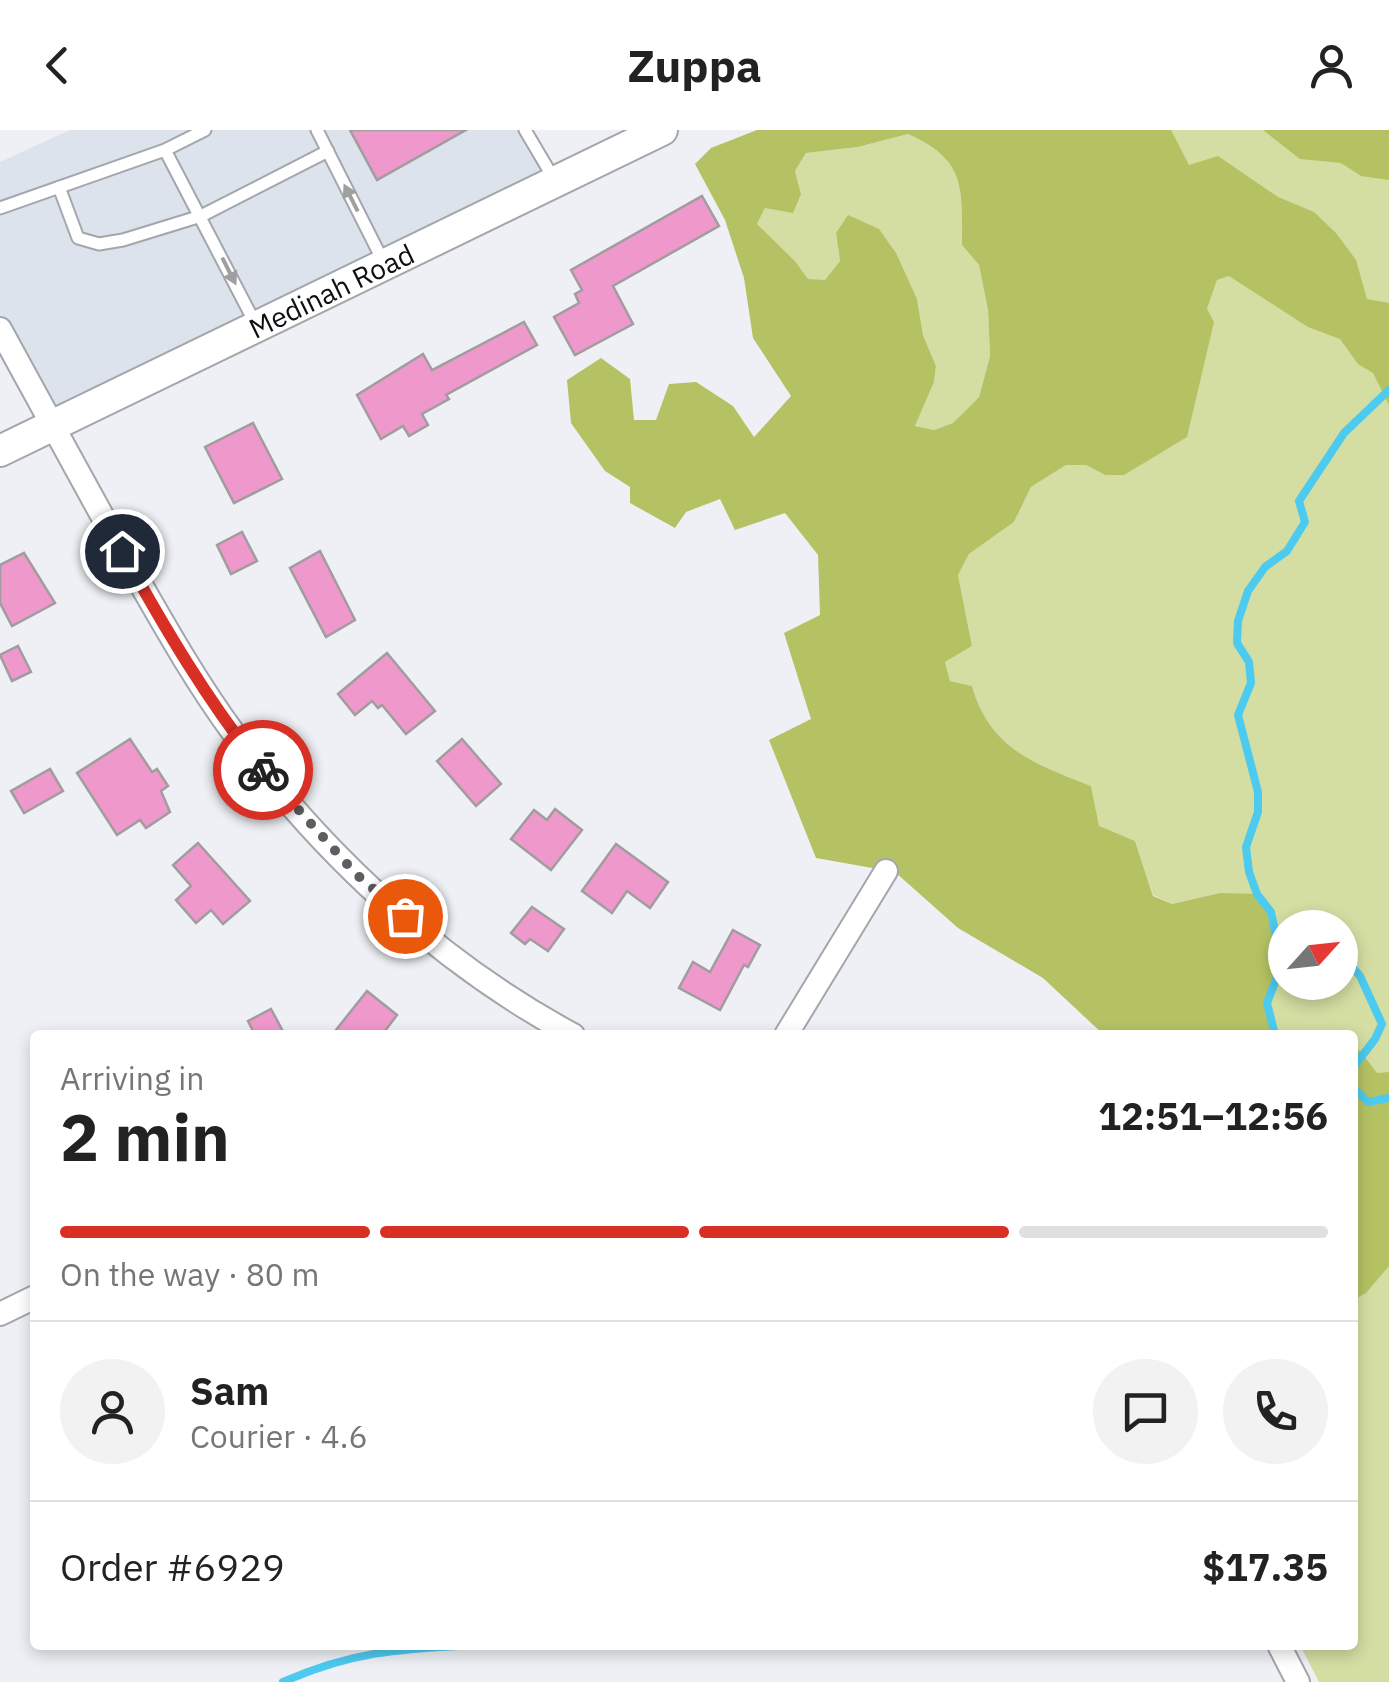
<!DOCTYPE html>
<html lang="en">
<head>
<meta charset="utf-8">
<style>
	body { margin:0; font-family:"IBM Plex Sans",sans-serif; background:#f2f2f2; color:#222; height:100vh; display:flex; flex-direction:column; font-size:38px; white-space:nowrap }
	* { box-sizing:border-box; margin:0 }
	p { font-size:32px; color:#767676 }
	.icon { flex:none; width:55px; height:55px; fill:none; stroke:currentColor; stroke-width:2; stroke-linecap:round; stroke-linejoin:round }
	.map { position:relative; flex:1; overflow:hidden }
	.sheet { position:absolute; left:30px; top:900px; width:1328px; height:620px; display:flex; flex-direction:column; background:#fff; border-radius:10px; box-shadow:0 5px 15px #0003 }
	.sheet>* { flex:none }
	.needle { width:65px; rotate:63deg }
	.fabs { position:absolute; left:1268px; top:780px; display:grid; gap:20px }
	.fabs a { display:grid; place-items:center; width:90px; height:90px; border-radius:50%; background:#fff; box-shadow:0 5px 15px #0003; font-size:50px }
	.pin { position:absolute; display:grid; place-items:center; width:85px; height:85px; color:#fff; margin:-42px; border:5px solid #fff; border-radius:50%; box-shadow:0 2px 10px #0007 }
	.courier { position:absolute; display:grid; place-items:center; width:100px; height:100px; margin:-50px; border:8px solid #d93025; border-radius:50%; background:#fff; color:#222; box-shadow:0 2px 12px #0007 }
	.summary em { font-style:normal; font-weight:700 }
	.summary div { display:flex; flex-direction:column-reverse }
	.summary { display:flex; align-items:center; justify-content:space-between; height:170px; padding:0 30px }
	h1 { font-size:65px; font-weight:700; line-height:75px }
	.bar { display:grid; grid-template-columns:repeat(4,1fr); gap:15px 10px; align-content:center; height:120px; padding:0 30px }
	.bar i { height:12px; border-radius:8px; background:#e0e0e0 }
	.bar .selected { background:#d93025 }
	.bar p { grid-column:span 4 }
	.line { display:flex; align-items:center; gap:25px; padding:0 30px; border-top:2px solid #e0e0e0 }
	.line div { flex:1 }
	.round { display:grid; place-items:center; flex:none; width:105px; height:105px; border-radius:52px; background:#f2f2f2 }
	header { display:flex; justify-content:space-between; align-items:center; height:130px; padding:0 30px; background:#fff; font-size:45px; font-weight:700 }
	.map>svg:first-child { display:block }
	.built { fill:#dce3ed }
	.green { fill:#d4dda2 }
	.forest { fill:#b5c263; fill-rule:evenodd }
	.lines { fill:none; stroke-linecap:round; stroke-linejoin:round }
	.stream { stroke:#4dcaef; stroke-width:8 }
	.building { fill:#ee98cb; stroke:#a19c9e; stroke-width:2.5 }
	.service-casing { stroke:#a3a6aa; stroke-width:15 }
	.minor-casing { stroke:#a3a6aa; stroke-width:26 }
	.secondary-casing { stroke:#a3a6aa; stroke-width:34 }
	.service { stroke:#fff; stroke-width:11 }
	.minor { stroke:#fff; stroke-width:22 }
	.secondary { stroke:#fff; stroke-width:30 }
	.oneway { fill:#9f9f9f }
	.done { stroke:#5c5e60; stroke-width:10; stroke-dasharray:0 18 }
	.route { stroke:#d93025; stroke-width:12 }
	.labels { text-anchor:middle; dominant-baseline:central; stroke-width:8; stroke-linejoin:round; paint-order:stroke }
	.street-label { font-size:28px; fill:#0e0f10; stroke:#eef0f5 }
</style>
</head>
<body>
<header><svg class="icon" aria-label="back" viewBox="0 0 24 24"><path d="M15 5l-7 7 7 7"/></svg>Zuppa<svg class="icon" aria-label="person" viewBox="0 0 24 24"><circle cx="12" cy="8" r="4"/><path d="M4 21q1-7 8-7t8 7"/></svg></header>
<div class="map">
<svg width="1389" height="1552" viewBox="0 0 1389 1552">
	<rect width="100%" height="100%" fill="#eef0f5"/>
	<!-- built -->
	<path class="built" d="M 70,0 L 533,0 L 559,47 L 52,295 L 0,200 L 0,32 Z"/>
	<!-- green -->
	<path class="green" d="M 1150,0 L 1389,0 L 1389,1552 L 1319,1552 L 1300,1515 L 1352,1515 L 1352,905 L 1275,905 L 1267,873 L 1285,826 L 1285,852 L 1340,852 L 1340,798 L 1285,798 L 1285,819 L 1276,806 L 1271,782 L 1220,763 L 1172,774 L 1153,765 L 1135,711 L 1099,697 L 1091,656 C 1035,634 990,619 972,556 L 950,551 L 945,532 L 972,516 L 958,445 L 969,424 L 1014,392 L 1031,357 L 1066,335 L 1086,335 L 1105,345 L 1207,179 L 1217,150 L 1223,148 Z
		M 908,4 C 966,30 962,57 962,115 L 979,135 L 988,180 L 990,226 L 979,267 L 953,293 L 934,300 L 915,296 L 934,252 L 936,236 L 923,205 L 917,169 L 836,103 L 840,131 L 825,151 L 808,149 L 795,131 L 757,94 L 765,78 L 801,63 L 795,41 L 806,23 L 858,17 Z"/>
	<!-- forest -->
	<path class="forest" d="M 757,0 L 1171,0 L 1189,35 L 1218,26 L 1278,67 L 1314,82 L 1336,103 L 1356,130 L 1367,169 L 1389,173 L 1389,275 L 1373,243 L 1358,234 L 1340,209 L 1308,197 L 1229,146 L 1217,150 L 1207,179 L 1214,192 L 1187,307 L 1124,345 L 1105,345 L 1086,335 L 1066,335 L 1031,357 L 1014,392 L 969,424 L 958,445 L 972,516 L 945,532 L 950,551 L 972,556 C 990,619 1035,634 1091,656 L 1099,696 L 1135,711 L 1153,766 L 1172,774 L 1220,763 L 1257,764 C 1272,783 1272,800 1285,819 L 1267,873 L 1274,901 L 1313,905 L 1104,905 L 1043,848 L 958,798 L 895,742 L 816,728 L 769,610 L 811,589 L 784,503 L 820,485 L 818,425 L 785,383 L 735,400 L 720,369 L 686,382 L 675,398 L 630,373 L 630,357 L 605,341 L 571,293 L 567,250 L 601,228 L 630,249 L 634,290 L 656,290 L 669,254 L 696,252 L 733,276 L 754,307 L 791,266 L 753,208 L 744,148 L 725,90 L 695,34 L 711,18 ZM 908,4 C 966,30 962,57 962,115 L 979,135 L 988,180 L 990,226 L 979,267 L 953,293 L 934,300 L 915,296 L 934,252 L 936,236 L 923,205 L 917,169 L 896,123 L 879,99 L 848,85 L 836,103 L 840,131 L 825,150 L 808,149 L 795,131 L 757,94 L 765,78 L 793,83 L 801,64 L 795,41 L 806,23 L 858,17 Z
		M 1263,0 L 1389,0 L 1389,50 L 1361,46 L 1341,33 L 1300,29 Z
		M 1353,917 L 1360,921 L 1377,943 L 1389,942 L 1389,1136 L 1366,1163 L 1353,1170 Z"/>
	<g class="lines">
		<!-- stream -->
		<path class="stream" d="M 1285,819 L 1276,806 L 1271,782 L 1257,764 L 1249,742 L 1246,717 L 1258,682 L 1258,662 L 1238,585 L 1251,553 L 1249,532 L 1237,513 L 1238,491 L 1248,461 L 1265,437 L 1287,421 L 1305,392 L 1299,371 L 1344,303 L 1389,260
			M 1340,835 L 1350,834 L 1360,846 L 1382,894 L 1375,909 L 1352,939
			M 1275,905 L 1267,873 L 1285,826
			M 1352,956 L 1368,972 L 1389,968
			M 283,1552 C 353,1521 399,1519 474,1515"/>
	</g>
	<!-- building -->
	<path class="building" d="M 350,0 L 466,0 L 377,50 Z
		M 702,66 L 719,96 L 613,156 L 633,194 L 575,225 L 554,187 L 579,173 L 575,164 L 582,160 L 571,140 Z
		M 524,192 L 537,215 L 446,265 L 449,269 L 422,284 L 428,295 L 409,306 L 403,296 L 381,309 L 357,265 L 423,224 L 432,240 Z
		M 253,293 L 282,349 L 234,373 L 205,317 Z
		M 242,402 L 257,431 L 231,444 L 217,415 Z
		M 320,421 L 355,490 L 326,507 L 290,438 Z
		M 24,423 L 55,473 L 12,496 L 0,473 L 0,435 Z
		M 18,516 L 31,542 L 12,551 L 0,525 Z
		M 387,523 L 435,581 L 406,604 L 382,575 L 378,578 L 372,571 L 355,585 L 338,564 Z
		M 130,609 L 152,642 L 157,639 L 168,656 L 161,661 L 170,682 L 146,698 L 140,690 L 117,705 L 77,643 Z
		M 462,609 L 501,654 L 476,676 L 437,631 Z
		M 50,639 L 63,661 L 24,683 L 11,661 Z
		M 555,679 L 582,700 L 551,740 L 511,709 L 534,680 L 547,690 Z
		M 198,713 L 250,771 L 223,794 L 211,780 L 196,793 L 176,770 L 191,756 L 173,735 Z
		M 616,714 L 668,752 L 650,778 L 627,761 L 612,783 L 582,761 Z
		M 532,777 L 564,799 L 548,821 L 530,809 L 525,814 L 511,803 Z
		M 733,800 L 760,815 L 748,837 L 744,835 L 720,880 L 679,858 L 693,832 L 710,842 Z
		M 367,861 L 397,885 L 382,905 L 332,905 Z
		M 271,879 L 285,905 L 255,905 L 248,891 Z"/>
	<g class="lines">
		<defs>
			<path id="service" d="M 317,0 L 383,131
				M 525,0 L 554,49
				M 165,20 L 255,193
				M 59,57 L 78,108 L 99,114 L 123,110 L 201,86 L 328,21
				M 0,78 L 165,20 L 205,0"/>
			<path id="minor" d="M 0,199 C 41,274 82,350 124,425 C 159,486 193,548 235,605 C 323,725 441,834 573,905
				M 786,905 L 886,741
				M 0,1184 L 35,1167
				M 1279,1515 L 1298,1552"/>
			<g id="secondary">
				<path id="s1" d="M 0,321 L 662,0"/>
			</g>
		</defs>
		<!-- service casing -->
		<use href="#service" class="service-casing"/>
		<!-- minor casing -->
		<use href="#minor" class="minor-casing"/>
		<!-- secondary casing -->
		<use href="#secondary" class="secondary-casing"/>
		<!-- service -->
		<use href="#service" class="service"/>
		<!-- minor -->
		<use href="#minor" class="minor"/>
		<!-- secondary -->
		<use href="#secondary" class="secondary"/>
	</g>
	<!-- one-way arrows -->
	<defs><path id="oneway-solid" d="M-6-.8H1V-3.2L6.5 0L1 3.2V.8H-6Z" transform="scale(2.5)"/></defs>
	<g class="oneway">
		<use href="#oneway-solid" transform="translate(351 68) rotate(-117)"/>
		<use href="#oneway-solid" transform="translate(229 141) rotate(63)"/>
	</g>
	<g class="lines">
		<!-- done -->
		<path class="done" d="M 263,640 L 356,744 L 405,786"/>
		<!-- route -->
		<path class="route" d="M 122,421 C 164,497 208,572 263,640"/>
	</g>
	<g class="labels">
		<!-- street labels -->
		<g class="street-label">
			<text stroke="none"><textPath href="#s1" startOffset="368">Medinah Road</textPath></text>
		</g>
	</g>
</svg>
<div class="fabs">
<a><svg class="needle" viewBox="-14 -14 28 28"><path d="M0-13l5 13h-10z" fill="#e53935"/><path d="M0 13l5-13h-10z" fill="#767676"/></svg></a>
</div>
<div class="pin" style="left:405px;top:786px;background:#ea580c"><svg class="icon" aria-label="bag" viewBox="0 0 24 24"><path d="M5 8h14l-1 12H6zM9 8a3 3 0 0 1 6 0"/></svg></div>
<div class="pin" style="left:122px;top:421px;background:#1f2937"><svg class="icon" aria-label="home" viewBox="0 0 24 24"><path d="M3 11l9-7 9 7M6 9v11h12V9"/></svg></div>
<div class="courier" style="left:263px;top:640px"><svg class="icon" aria-label="bike" viewBox="0 0 24 24"><circle cx="6" cy="16" r="4"/><circle cx="18" cy="16" r="4"/><path d="M6 16l4-8h5l3 8M10 8l3 8H6M13 5h3"/></svg></div>
<section class="sheet">
<div class="summary"><div><h1>2 min</h1><p>Arriving in</p></div><em>12:51–12:56</em></div>
<div class="bar"><i class="selected"></i><i class="selected"></i><i class="selected"></i><i></i><p>On the way · 80 m</p></div>
<div class="line" style="height:180px"><a class="round"><svg class="icon" aria-label="person" viewBox="0 0 24 24"><circle cx="12" cy="8" r="4"/><path d="M4 21q1-7 8-7t8 7"/></svg></a><div><b>Sam</b><p>Courier · 4.6</p></div><a class="round"><svg class="icon" aria-label="chat" viewBox="0 0 24 24"><path d="M4 5h16v11H9l-5 4z"/></svg></a><a class="round"><svg class="icon" aria-label="phone" viewBox="0 0 24 24"><path d="M5 4h4l2 5-3 2q2 4 5 5l2-3 5 2v4C11 20 4 13 5 4z"/></svg></a></div>
<div class="line" style="height:130px"><div>Order #6929</div><b>$17.35</b></div>
</section>
</div>
</body>
</html>
